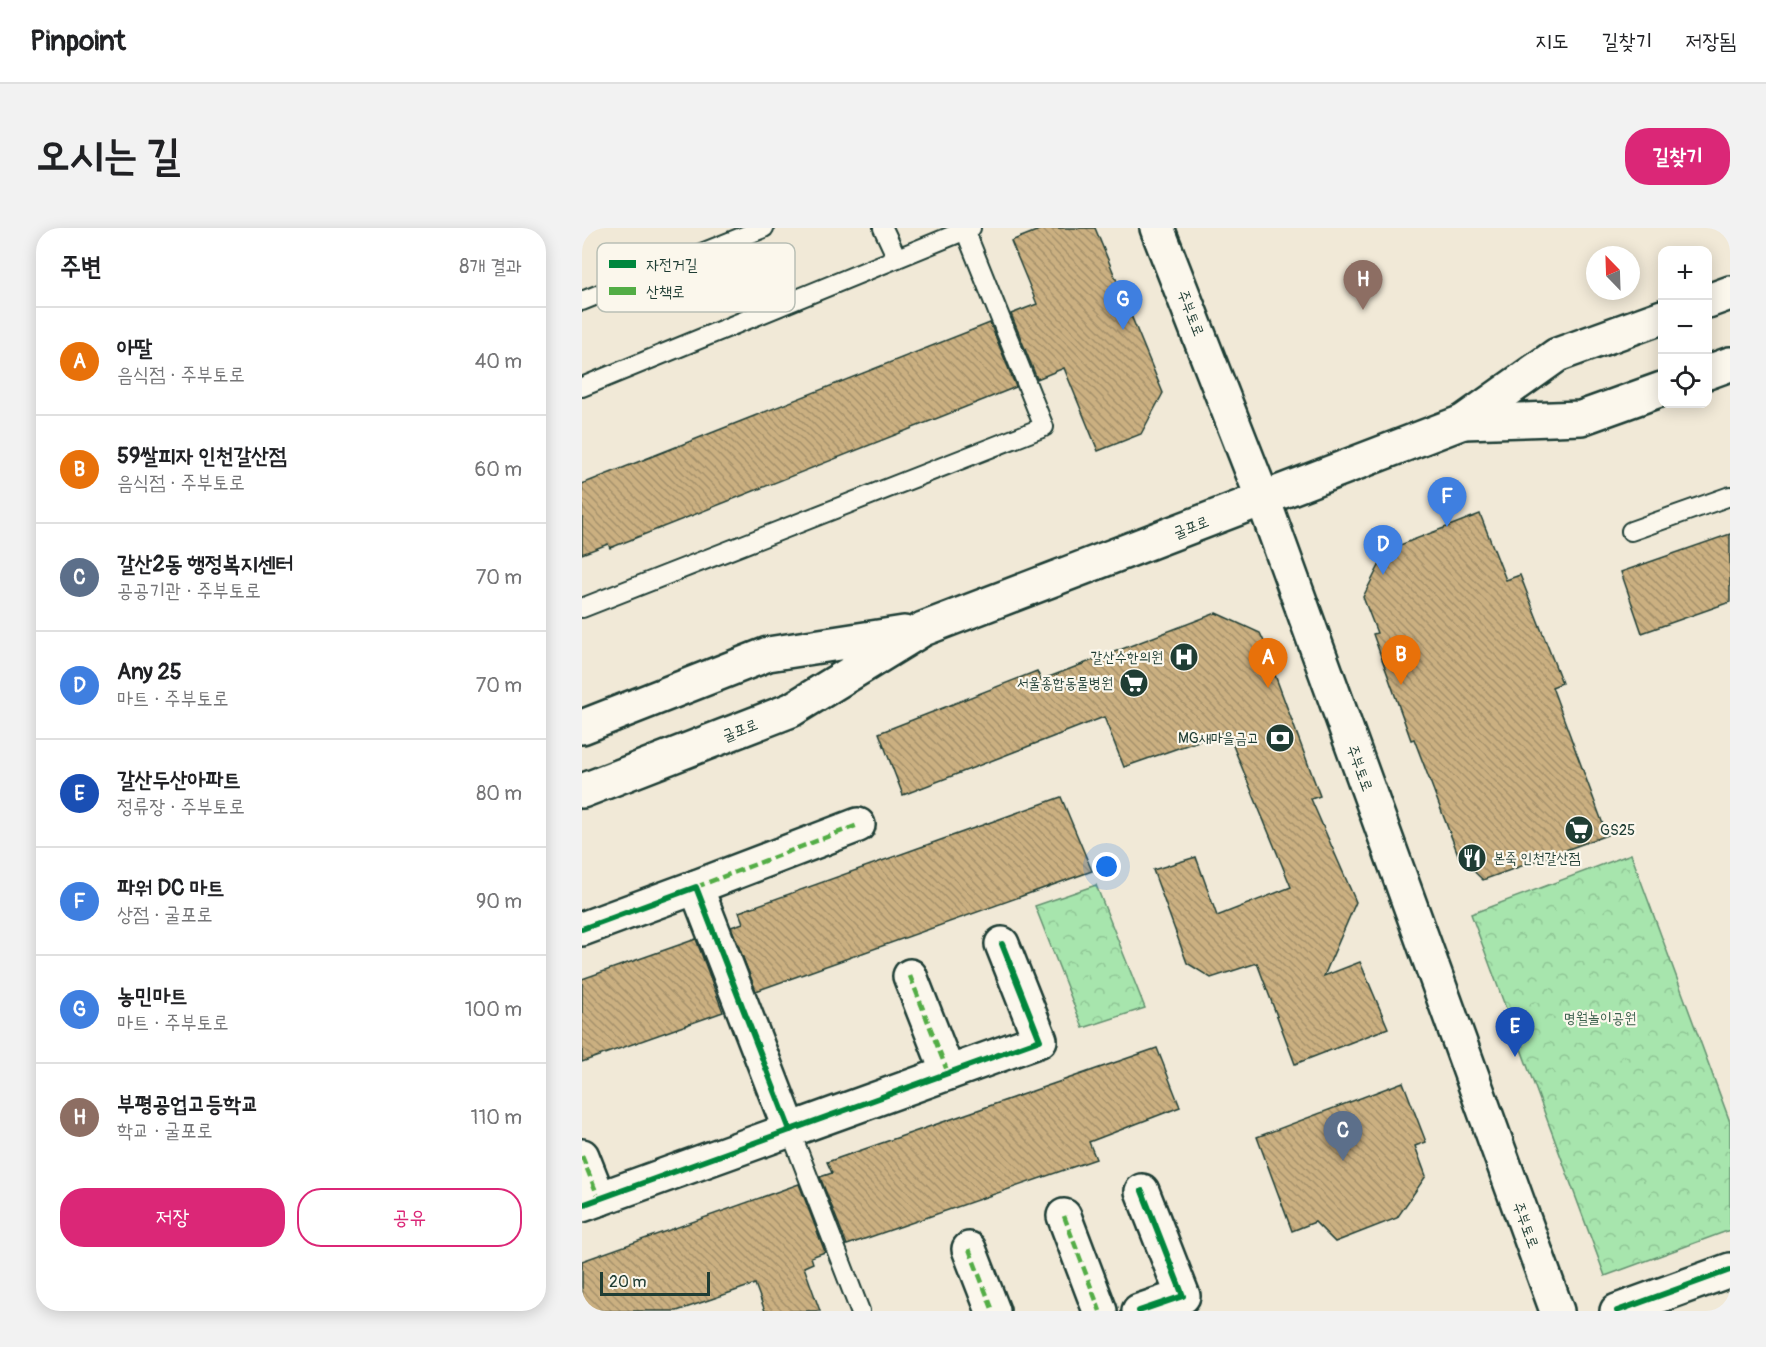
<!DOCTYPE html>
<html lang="ko">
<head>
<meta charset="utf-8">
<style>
  :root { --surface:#fff; --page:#f2f2f2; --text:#202124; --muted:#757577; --line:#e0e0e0; --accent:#db2777 }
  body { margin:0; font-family:Pangolin,"Poor Story",sans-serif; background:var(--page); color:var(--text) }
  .controls { position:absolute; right:18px; top:18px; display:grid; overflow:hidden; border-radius:12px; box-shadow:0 3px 15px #0003 }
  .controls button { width:54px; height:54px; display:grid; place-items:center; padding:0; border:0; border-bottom:2px solid var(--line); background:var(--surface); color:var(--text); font:30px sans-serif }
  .compass { position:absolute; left:1004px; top:18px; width:54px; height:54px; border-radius:50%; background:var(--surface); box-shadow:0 3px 15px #0003; rotate:337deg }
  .scale { position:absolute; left:18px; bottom:15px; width:110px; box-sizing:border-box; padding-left:6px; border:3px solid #1f3d34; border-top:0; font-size:16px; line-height:21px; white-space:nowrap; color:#1f3d34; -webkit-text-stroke:4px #fbf7ec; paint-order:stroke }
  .you { position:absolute; left:525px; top:639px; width:21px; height:21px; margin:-15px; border:4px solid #fff; border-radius:50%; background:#1a73e8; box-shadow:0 0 0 9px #1a73e833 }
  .badge { display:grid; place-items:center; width:39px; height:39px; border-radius:50%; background:var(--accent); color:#fff; font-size:20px; font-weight:700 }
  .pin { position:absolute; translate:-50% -50px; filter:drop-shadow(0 2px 3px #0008) }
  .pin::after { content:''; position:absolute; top:32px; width:21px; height:18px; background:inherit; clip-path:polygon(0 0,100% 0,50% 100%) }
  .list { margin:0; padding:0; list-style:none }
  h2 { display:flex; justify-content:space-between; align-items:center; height:78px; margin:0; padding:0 24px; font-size:26px }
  h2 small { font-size:20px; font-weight:400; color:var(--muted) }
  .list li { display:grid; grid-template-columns:39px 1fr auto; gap:18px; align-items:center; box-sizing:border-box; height:108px; padding:0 24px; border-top:2px solid var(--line) }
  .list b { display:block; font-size:22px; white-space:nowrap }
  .list p { margin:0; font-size:20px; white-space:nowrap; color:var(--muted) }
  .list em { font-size:20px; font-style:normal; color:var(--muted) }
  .actions { display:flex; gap:12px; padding:18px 24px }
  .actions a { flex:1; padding:14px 0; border:2px solid var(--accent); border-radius:24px; text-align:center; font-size:21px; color:var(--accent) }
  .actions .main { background:var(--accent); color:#fff }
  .icon { flex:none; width:33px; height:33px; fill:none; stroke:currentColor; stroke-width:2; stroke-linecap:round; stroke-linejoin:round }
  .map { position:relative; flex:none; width:1148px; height:1083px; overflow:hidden; border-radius:24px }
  header { display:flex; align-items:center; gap:36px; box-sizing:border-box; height:84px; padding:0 30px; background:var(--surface); border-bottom:2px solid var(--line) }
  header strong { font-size:28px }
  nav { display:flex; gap:33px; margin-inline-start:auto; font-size:21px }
  .intro { display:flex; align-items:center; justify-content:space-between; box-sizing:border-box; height:144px; padding:0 36px }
  h1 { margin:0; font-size:42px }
  .button { padding:15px 27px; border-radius:24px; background:var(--accent); color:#fff; font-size:21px; font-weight:700 }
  main { display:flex; gap:36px; padding:0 36px }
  aside { flex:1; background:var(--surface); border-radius:24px; box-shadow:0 3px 15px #0003 }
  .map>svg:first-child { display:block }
  .park { fill:url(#park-crowns); stroke:#639170; stroke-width:1.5 }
  .building { fill:url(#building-back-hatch); stroke:#1f3d34; stroke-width:1.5 }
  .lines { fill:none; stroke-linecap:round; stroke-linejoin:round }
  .service-casing { stroke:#1f3d34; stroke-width:22 }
  .minor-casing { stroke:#1f3d34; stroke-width:38 }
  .secondary-casing { stroke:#1f3d34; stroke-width:38 }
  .service { stroke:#fbf7ec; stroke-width:18 }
  .minor { stroke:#fbf7ec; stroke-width:33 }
  .secondary { stroke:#fbf7ec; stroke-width:33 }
  .quiet { stroke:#52ad45; stroke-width:4.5; stroke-dasharray:9 4.5; stroke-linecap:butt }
  .cycleway-casing { stroke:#fbf7ec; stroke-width:10 }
  .cycleway { stroke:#00873e; stroke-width:6 }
  .labels { text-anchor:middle; stroke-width:4.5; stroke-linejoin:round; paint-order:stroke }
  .street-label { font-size:15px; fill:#1f3d34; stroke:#fbf7ec }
  .poi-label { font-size:15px; fill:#1f3d34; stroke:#fbf7ec; text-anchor:end }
  .park-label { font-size:15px; fill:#3a5f4c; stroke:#fbf7ec }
  .key { fill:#fbf7ec; stroke:#b9bfb5; stroke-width:1.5 }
  .key-label { font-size:16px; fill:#1f3d34 }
</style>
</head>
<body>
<header>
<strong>Pinpoint</strong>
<nav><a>지도</a><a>길찾기</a><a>저장됨</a></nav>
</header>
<div class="intro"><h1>오시는 길</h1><a class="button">길찾기</a></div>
<main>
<aside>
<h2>주변<small>8개 결과</small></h2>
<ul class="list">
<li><span class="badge" style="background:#e8710a">A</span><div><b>아딸</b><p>음식점 · 주부토로</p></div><em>40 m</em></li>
<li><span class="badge" style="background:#e8710a">B</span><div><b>59쌀피자 인천갈산점</b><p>음식점 · 주부토로</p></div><em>60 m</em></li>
<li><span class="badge" style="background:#5c6f8a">C</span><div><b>갈산2동 행정복지센터</b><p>공공기관 · 주부토로</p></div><em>70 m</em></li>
<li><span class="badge" style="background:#3f7fe0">D</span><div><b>Any 25</b><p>마트 · 주부토로</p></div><em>70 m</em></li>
<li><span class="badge" style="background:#1a4fb4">E</span><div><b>갈산두산아파트</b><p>정류장 · 주부토로</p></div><em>80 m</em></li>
<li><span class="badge" style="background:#3f7fe0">F</span><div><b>파워 DC 마트</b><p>상점 · 굴포로</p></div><em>90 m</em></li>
<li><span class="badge" style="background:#3f7fe0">G</span><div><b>농민마트</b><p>마트 · 주부토로</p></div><em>100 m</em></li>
<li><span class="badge" style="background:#8d6e63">H</span><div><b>부평공업고등학교</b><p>학교 · 굴포로</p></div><em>110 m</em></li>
</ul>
<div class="actions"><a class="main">저장</a><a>공유</a></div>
</aside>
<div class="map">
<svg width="1148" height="1083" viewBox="0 0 1148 1083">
  <defs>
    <pattern id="park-crowns" width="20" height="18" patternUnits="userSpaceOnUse" patternTransform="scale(1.5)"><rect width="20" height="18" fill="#a7e5ad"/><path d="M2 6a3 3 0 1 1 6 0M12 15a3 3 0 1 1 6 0" fill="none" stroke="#8fc595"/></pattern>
    <pattern id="building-back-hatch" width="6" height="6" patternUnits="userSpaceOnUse" patternTransform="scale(1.5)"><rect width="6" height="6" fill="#cbb081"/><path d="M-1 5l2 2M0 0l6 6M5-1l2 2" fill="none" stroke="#a4906a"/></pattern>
  </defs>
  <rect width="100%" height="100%" fill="#f1e9d7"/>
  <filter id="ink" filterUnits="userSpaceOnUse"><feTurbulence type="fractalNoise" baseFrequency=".0167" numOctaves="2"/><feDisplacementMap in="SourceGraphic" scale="12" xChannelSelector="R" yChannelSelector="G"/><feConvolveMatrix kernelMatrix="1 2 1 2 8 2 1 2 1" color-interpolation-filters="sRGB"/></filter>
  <g filter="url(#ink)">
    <g class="park">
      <polygon points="1049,626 1148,894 1148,1002 1023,1048 889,686"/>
      <polygon points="514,657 563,780 501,800 453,678"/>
    </g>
    <g class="building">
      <polygon points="462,0 513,0 581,165 559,206 516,223 482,140 455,151 429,86 455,76 429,13"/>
      <polygon points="408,95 434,159 28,320 26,316 0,326 0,256"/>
      <polygon points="898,286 924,352 938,347 980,455 970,459 1025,607 901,652 877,629 832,511 829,512 791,406 795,405 781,369 805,322"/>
      <polygon points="1148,306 1148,374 1060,405 1039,344"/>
      <polygon points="634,385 678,405 693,437 690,439 738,568 729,571 774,674 742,748 778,734 806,800 713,836 675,735 629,750 605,735 571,642 614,629 635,688 709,659 645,503 542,539 522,489 321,567 297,505 455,443 459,452"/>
      <polygon points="479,569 510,643 174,763 149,699 161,695 157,684"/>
      <polygon points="114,711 141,784 0,834 0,751"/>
      <polygon points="575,820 598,879 507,914 514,931 265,1017 238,949 250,945 245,934"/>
      <polygon points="821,854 844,914 833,918 844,948 815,990 753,1014 733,994 710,1003 675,909"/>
      <polygon points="217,956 243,1024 229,1029 231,1035 222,1039 238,1083 183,1083 173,1056 95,1083 0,1083 0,1033"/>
    </g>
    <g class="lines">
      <g class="service-casing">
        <g id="service">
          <polyline points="301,0 315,30"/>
          <polyline points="0,73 182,0"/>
          <polyline points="0,159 389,0"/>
          <polyline points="1049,303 1148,268"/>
          <polyline points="0,380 462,199 383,2"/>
          <polyline points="208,902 278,1083"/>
        </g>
      </g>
      <g class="minor-casing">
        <g id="minor">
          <polyline points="114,659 276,597"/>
          <polyline points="0,701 114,659 208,902 0,977"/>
          <polyline points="328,748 366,845"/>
          <polyline points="208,902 458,812 420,716"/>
          <polyline points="0,928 17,971"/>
          <polyline points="482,988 518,1083"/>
          <polyline points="387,1021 411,1083"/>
          <polyline points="557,1083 601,1068 560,963"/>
          <polyline points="1035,1083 1148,1042"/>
        </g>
      </g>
      <g class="secondary-casing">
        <g id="secondary">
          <polyline points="575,0 681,271 975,1083"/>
          <polyline points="1126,73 1148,65"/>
          <polyline points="1126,144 1148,136"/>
          <polyline points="881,194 999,190 1080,161"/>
          <polyline points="0,499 186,426 322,405"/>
          <polyline points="0,563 209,482 341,401 881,194 975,127 1080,89"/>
        </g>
      </g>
      <use href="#service" class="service"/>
      <use href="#minor" class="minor"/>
      <use href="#secondary" class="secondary"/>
      <g class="quiet">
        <polyline points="114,659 276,597"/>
        <polyline points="328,748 366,845"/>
        <polyline points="0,928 17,971"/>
        <polyline points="482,988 518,1083"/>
        <polyline points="387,1021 411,1083"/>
      </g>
      <g class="cycleway-casing">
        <g id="cycleway">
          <polyline points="0,701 114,659 208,902 0,977"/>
          <polyline points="208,902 458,812 420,716"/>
          <polyline points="557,1083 601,1068 560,963"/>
          <polyline points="1035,1083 1148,1042"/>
        </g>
      </g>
      <use href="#cycleway" class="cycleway"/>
    </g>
  </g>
  <defs>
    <g id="hospital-disc" transform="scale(1.5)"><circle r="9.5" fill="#1f3d34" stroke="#fbf7ec"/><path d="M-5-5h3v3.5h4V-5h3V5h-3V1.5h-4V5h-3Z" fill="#fff"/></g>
    <g id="supermarket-disc" transform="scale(1.5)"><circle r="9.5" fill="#1f3d34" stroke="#fbf7ec"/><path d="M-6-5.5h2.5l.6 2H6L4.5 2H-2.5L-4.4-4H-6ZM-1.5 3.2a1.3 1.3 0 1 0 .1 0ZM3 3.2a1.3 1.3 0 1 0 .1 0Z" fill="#fff"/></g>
    <g id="bank-disc" transform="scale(1.5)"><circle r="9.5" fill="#1f3d34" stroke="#fbf7ec"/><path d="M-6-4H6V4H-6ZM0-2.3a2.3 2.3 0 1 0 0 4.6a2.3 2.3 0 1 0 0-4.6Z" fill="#fff"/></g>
    <g id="restaurant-disc" transform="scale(1.5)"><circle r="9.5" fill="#1f3d34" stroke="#fbf7ec"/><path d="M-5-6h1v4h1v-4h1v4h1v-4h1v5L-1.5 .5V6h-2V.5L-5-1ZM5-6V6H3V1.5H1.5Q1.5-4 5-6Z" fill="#fff"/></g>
  </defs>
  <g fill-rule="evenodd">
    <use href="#hospital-disc" x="602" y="429"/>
    <use href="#supermarket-disc" x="552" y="455"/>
    <use href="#bank-disc" x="698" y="510"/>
    <use href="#supermarket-disc" x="997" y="602"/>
    <use href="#restaurant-disc" x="890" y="630"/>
  </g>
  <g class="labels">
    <g class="street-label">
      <text transform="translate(609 85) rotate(69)" y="5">주부토로</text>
      <text transform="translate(609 299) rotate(-21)" y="5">굴포로</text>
      <text transform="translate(158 502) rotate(-21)" y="5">굴포로</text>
      <text transform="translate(778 540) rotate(70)" y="5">주부토로</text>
      <text transform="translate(944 997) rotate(70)" y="5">주부토로</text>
    </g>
    <g class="poi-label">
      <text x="581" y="434">갈산수한의원</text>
      <text x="531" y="460">서울종합동물병원</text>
      <text x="677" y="515">MG새마을금고</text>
      <text x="1018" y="607" text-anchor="start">GS25</text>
      <text x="911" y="635" text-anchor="start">본죽 인천갈산점</text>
    </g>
    <g class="park-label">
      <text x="1018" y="795">명월놀이공원</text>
    </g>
  </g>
  <rect x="15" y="15" width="198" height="69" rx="9" class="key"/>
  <rect x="27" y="32" width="27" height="8" fill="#00873e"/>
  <rect x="27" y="59" width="27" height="8" fill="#52ad45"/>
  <g class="key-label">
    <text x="64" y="42">자전거길</text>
    <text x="64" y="69">산책로</text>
  </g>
</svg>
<div class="controls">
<button>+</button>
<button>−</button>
<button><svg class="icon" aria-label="locate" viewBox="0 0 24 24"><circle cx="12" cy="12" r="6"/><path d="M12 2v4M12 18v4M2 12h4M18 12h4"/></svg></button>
</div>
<svg class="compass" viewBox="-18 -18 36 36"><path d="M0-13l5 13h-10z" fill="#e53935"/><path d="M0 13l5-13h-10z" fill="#757577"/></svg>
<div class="scale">20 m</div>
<div class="you"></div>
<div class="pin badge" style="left:686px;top:460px;background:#e8710a">A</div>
<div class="pin badge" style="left:819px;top:457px;background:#e8710a">B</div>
<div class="pin badge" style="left:761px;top:933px;background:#5c6f8a">C</div>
<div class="pin badge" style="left:801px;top:347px;background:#3f7fe0">D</div>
<div class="pin badge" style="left:933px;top:829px;background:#1a4fb4">E</div>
<div class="pin badge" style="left:865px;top:299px;background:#3f7fe0">F</div>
<div class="pin badge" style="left:541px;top:102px;background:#3f7fe0">G</div>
<div class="pin badge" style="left:781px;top:82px;background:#8d6e63">H</div>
</div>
</main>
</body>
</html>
